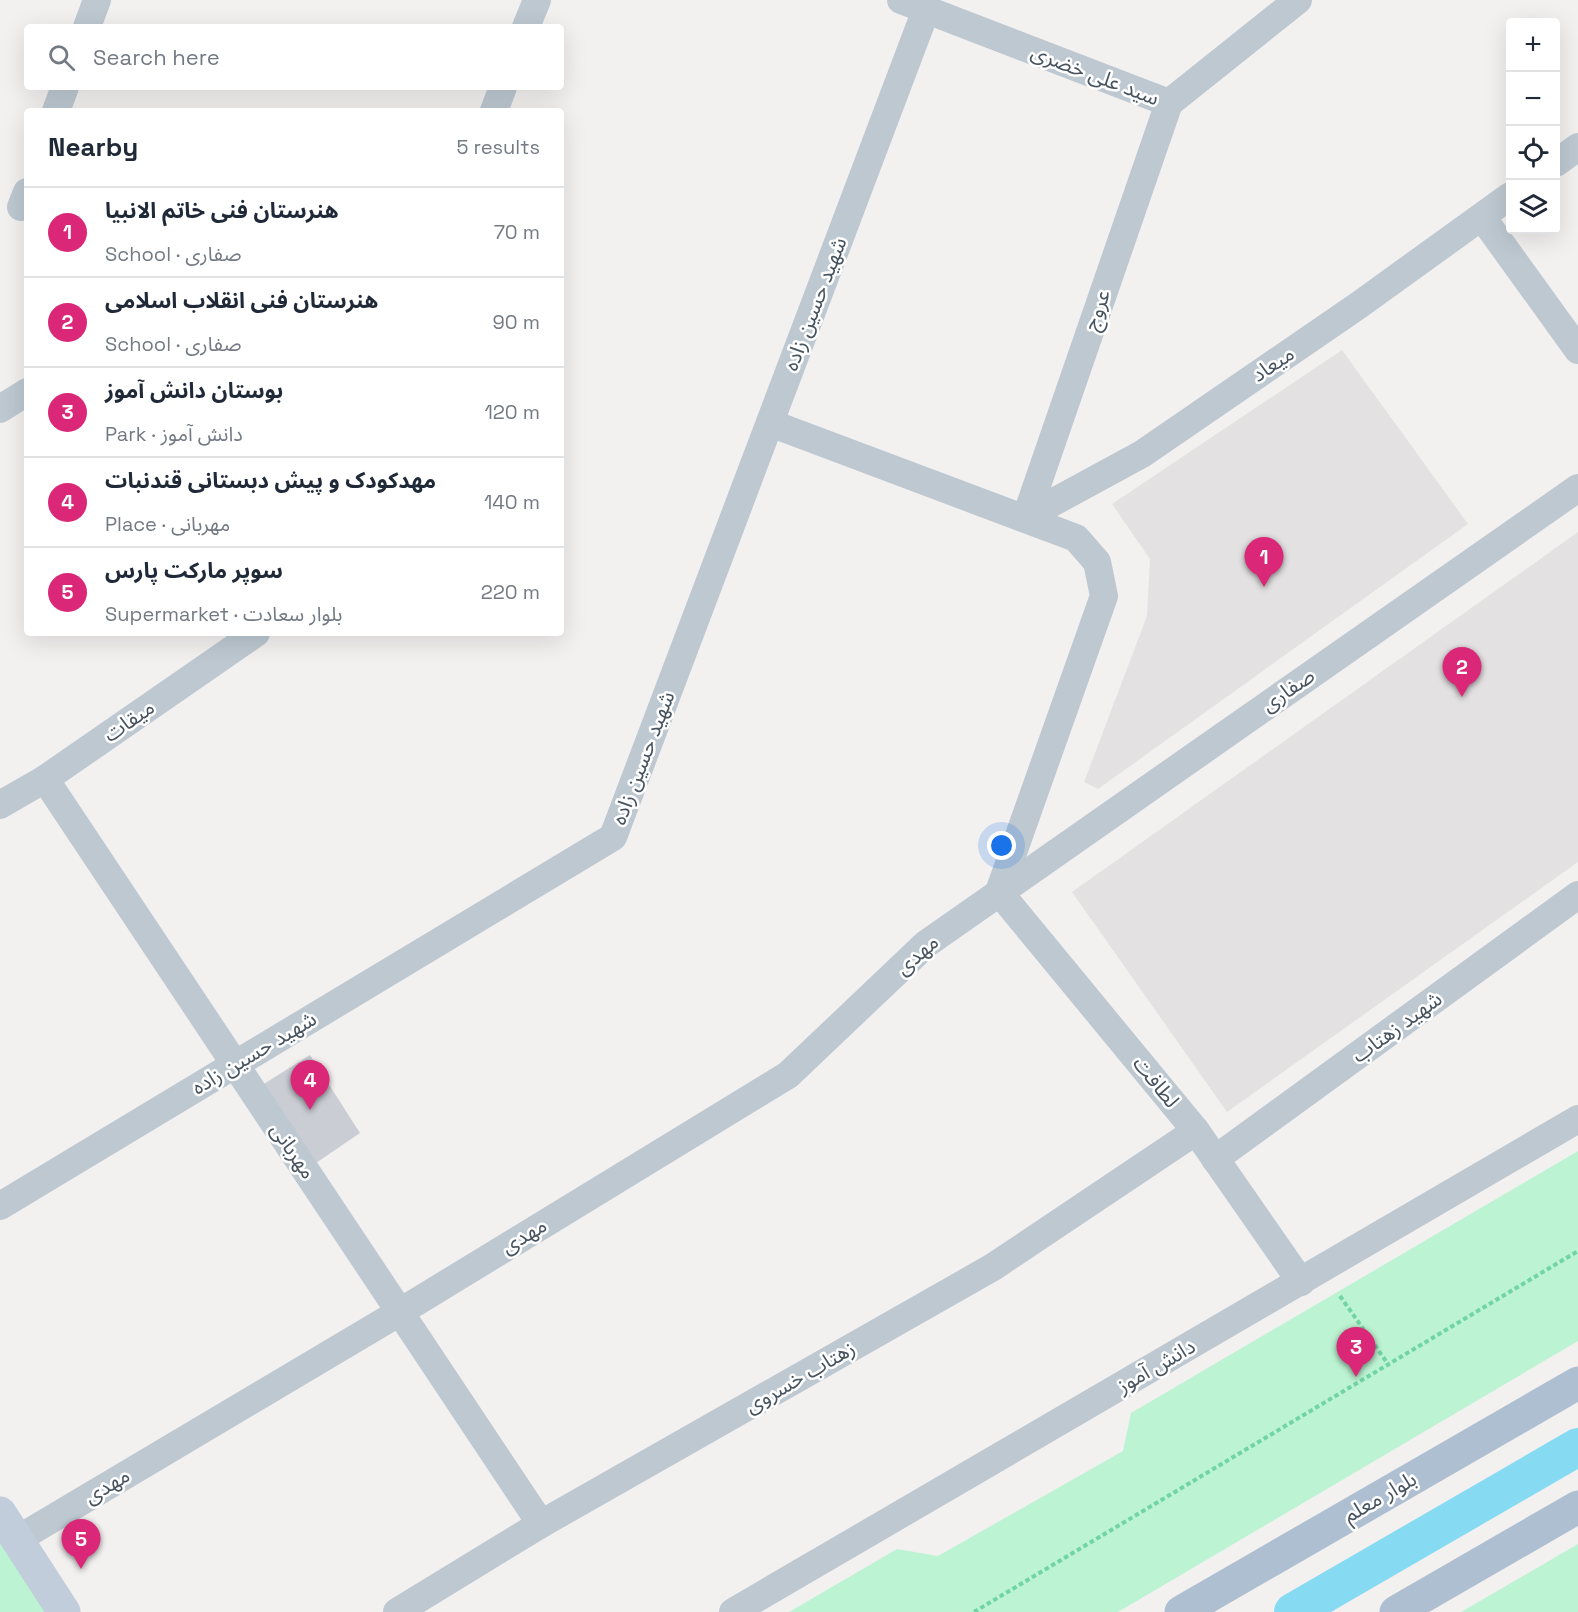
<!DOCTYPE html>
<html lang="en">
<head>
<meta charset="utf-8">
<style>
  :root { --surface:#fff; --page:#f2f2f3; --text:#1f2937; --muted:#747a83; --line:#e0e1e3; --accent:#db2777 }
  body { margin:0; font-family:"Space Grotesk","Noto Sans Arabic",sans-serif; background:var(--page); color:var(--text) }
  .controls { position:absolute; right:18px; top:18px; display:grid; overflow:hidden; border-radius:6px; box-shadow:0 6px 24px #0002 }
  .controls button { width:54px; height:54px; display:grid; place-items:center; padding:0; border:0; border-bottom:2px solid var(--line); background:var(--surface); color:var(--text); font:30px sans-serif }
  .you { position:absolute; left:1002px; top:846px; width:21px; height:21px; margin:-15px; border:4px solid #fff; border-radius:50%; background:#1a73e8; box-shadow:0 0 0 9px #1a73e833 }
  .badge { display:grid; place-items:center; width:39px; height:39px; border-radius:50%; background:var(--accent); color:#fff; font-size:20px; font-weight:700 }
  .pin { position:absolute; translate:-50% -50px; filter:drop-shadow(0 2px 3px #0008) }
  .pin::after { content:''; position:absolute; top:32px; width:21px; height:18px; background:inherit; clip-path:polygon(0 0,100% 0,50% 100%) }
  .list { margin:0; padding:0; list-style:none }
  h2 { display:flex; justify-content:space-between; align-items:center; height:78px; margin:0; padding:0 24px; font-size:26px }
  h2 small { font-size:20px; font-weight:400; color:var(--muted) }
  .list li { display:grid; grid-template-columns:39px 1fr auto; gap:18px; align-items:center; box-sizing:border-box; height:90px; padding:0 24px; border-top:2px solid var(--line) }
  .list b { display:block; font-size:22px; white-space:nowrap }
  .list p { margin:0; font-size:20px; white-space:nowrap; color:var(--muted) }
  .list em { font-size:20px; font-style:normal; color:var(--muted) }
  .icon { flex:none; width:33px; height:33px; fill:none; stroke:currentColor; stroke-width:2; stroke-linecap:round; stroke-linejoin:round }
  .map { position:relative; flex:none; width:1578px; height:1612px; overflow:hidden }
  .search { position:absolute; background:var(--surface); box-shadow:0 6px 24px #0002; left:24px; top:24px; width:540px; height:66px; display:flex; align-items:center; gap:15px; box-sizing:border-box; padding:0 21px; border-radius:6px; color:var(--muted); font-size:22px }
  .panel { position:absolute; background:var(--surface); box-shadow:0 6px 24px #0002; left:24px; top:108px; width:540px; height:528px; border-radius:6px }
  .map>svg:first-child { display:block }
  .education { fill:#e4e1e2 }
  .green { fill:#bcf3d2 }
  .lines { fill:none; stroke-linecap:round; stroke-linejoin:round }
  .canal { stroke:#86dbf3; stroke-width:38 }
  .building { fill:#cacdd3 }
  .path { stroke:#71d4a5; stroke-width:4; stroke-dasharray:4.5 3; stroke-linecap:butt }
  .minor { stroke:#bdc8d1; stroke-width:28 }
  .secondary { stroke:#c2cddb; stroke-width:33 }
  .primary { stroke:#aebfd1; stroke-width:33 }
  .labels { text-anchor:middle; stroke-width:5; stroke-linejoin:round; paint-order:stroke }
  .street-label { font-size:21px; fill:#475460; stroke:#fff }
</style>
</head>
<body>
<div class="map">
<svg width="1578" height="1612" viewBox="0 0 1578 1612">
  <rect width="100%" height="100%" fill="#f3f0f0"/>
  <g class="education">
    <polygon points="1342,350 1468,524 1098,789 1084,782 1147,616 1150,559 1112,504"/>
    <polygon points="1578,532 1578,862 1227,1112 1072,892"/>
  </g>
  <g class="green">
    <polygon points="1578,1151 1578,1341 1118,1612 789,1612 897,1549 938,1556 1123,1451 1131,1413"/>
    <polygon points="0,1513 64,1612 0,1612"/>
    <polygon points="1578,1544 1578,1612 1461,1612"/>
  </g>
  <g class="lines">
    <polyline class="canal" points="1293,1612 1578,1447"/>
  </g>
  <polygon class="building" points="310,1055 360,1133 313,1165 259,1087"/>
  <g class="lines">
    <g class="path">
      <polyline points="1340,1296 1388,1364"/>
      <polyline points="974,1612 1578,1251"/>
    </g>
    <g class="minor">
      <polyline points="901,0 1169,103 1298,0"/>
      <polyline points="87,27 97,0"/>
      <polyline points="526,27 537,0"/>
      <polyline points="56,111 65,87"/>
      <polyline points="494,111 503,87"/>
      <polyline points="1556,163 1578,147"/>
      <polyline points="21,207 27,192"/>
      <polyline points="1482,217 1578,350"/>
      <polyline points="0,409 27,392"/>
      <polyline points="770,423 1076,538 1097,562 1104,596 999,892"/>
      <polyline points="1026,517 1142,454 1359,305 1510,196"/>
      <polyline points="1026,517 1169,103"/>
      <polyline points="45,779 541,1524"/>
      <polyline points="0,805 45,779 256,633"/>
      <polyline points="999,892 1196,1131 1301,1282"/>
      <polyline points="1215,1159 1578,895"/>
      <polyline points="0,1206 613,837 926,10"/>
      <polyline points="18,1539 400,1312 788,1075 926,944 1578,488"/>
      <polyline points="397,1612 541,1524 993,1267 1196,1131"/>
      <polyline points="733,1612 1578,1119"/>
    </g>
    <polyline class="secondary" points="0,1513 64,1612"/>
    <g class="primary">
      <polyline points="1181,1612 1578,1383"/>
      <polyline points="1396,1612 1578,1507"/>
    </g>
  </g>
  <g class="labels">
    <g class="street-label">
      <text transform="translate(1095 75) rotate(21)" y="7">سید علی خضری</text>
      <text transform="translate(815 304) rotate(-69)" y="7">شهید حسین زاده</text>
      <text transform="translate(1097 310) rotate(-71)" y="7">عروج</text>
      <text transform="translate(1273 364) rotate(-34)" y="7">میعاد</text>
      <text transform="translate(1288 690) rotate(-35)" y="7">صفاری</text>
      <text transform="translate(129 721) rotate(-35)" y="7">میقات</text>
      <text transform="translate(643 758) rotate(-69)" y="7">شهید حسین زاده</text>
      <text transform="translate(917 955) rotate(-41)" y="7">مهدی</text>
      <text transform="translate(1397 1027) rotate(-36)" y="7">شهید زهتاب</text>
      <text transform="translate(254 1053) rotate(-31)" y="7">شهید حسین زاده</text>
      <text transform="translate(1156 1082) rotate(51)" y="7">لطافت</text>
      <text transform="translate(293 1151) rotate(56)" y="7">مهربانی</text>
      <text transform="translate(524 1236) rotate(-31)" y="7">مهدی</text>
      <text transform="translate(1156 1366) rotate(-30)" y="7">دانش آموز</text>
      <text transform="translate(800 1377) rotate(-30)" y="7">زهتاب خسروی</text>
      <text transform="translate(107 1486) rotate(-31)" y="7">مهدی</text>
      <text transform="translate(1380 1497) rotate(-30)" y="7">بلوار معلم</text>
    </g>
  </g>
</svg>
<div class="controls">
<button>+</button>
<button>−</button>
<button><svg class="icon" aria-label="locate" viewBox="0 0 24 24"><circle cx="12" cy="12" r="6"/><path d="M12 2v4M12 18v4M2 12h4M18 12h4"/></svg></button>
<button><svg class="icon" aria-label="layers" viewBox="0 0 24 24"><path d="M12 4l9 5-9 5-9-5zM3 14l9 5 9-5"/></svg></button>
</div>
<div class="you"></div>
<div class="pin badge" style="left:1264px;top:587px">1</div>
<div class="pin badge" style="left:1462px;top:697px">2</div>
<div class="pin badge" style="left:1356px;top:1377px">3</div>
<div class="pin badge" style="left:310px;top:1110px">4</div>
<div class="pin badge" style="left:81px;top:1569px">5</div>
<div class="search"><svg class="icon" aria-label="search" viewBox="0 0 24 24"><circle cx="10" cy="10" r="6"/><path d="M15 15l6 6"/></svg>Search here</div>
<section class="panel">
<h2>Nearby<small>5 results</small></h2>
<ul class="list">
<li><span class="badge">1</span><div><b>هنرستان فنی خاتم الانبیا</b><p>School · صفاری</p></div><em>70 m</em></li>
<li><span class="badge">2</span><div><b>هنرستان فنی انقلاب اسلامی</b><p>School · صفاری</p></div><em>90 m</em></li>
<li><span class="badge">3</span><div><b>بوستان دانش آموز</b><p>Park · دانش آموز</p></div><em>120 m</em></li>
<li><span class="badge">4</span><div><b>مهدکودک و پیش دبستانی قندنبات</b><p>Place · مهربانی</p></div><em>140 m</em></li>
<li><span class="badge">5</span><div><b>سوپر مارکت پارس</b><p>Supermarket · بلوار سعادت</p></div><em>220 m</em></li>
</ul>
</section>
</div>
</body>
</html>
